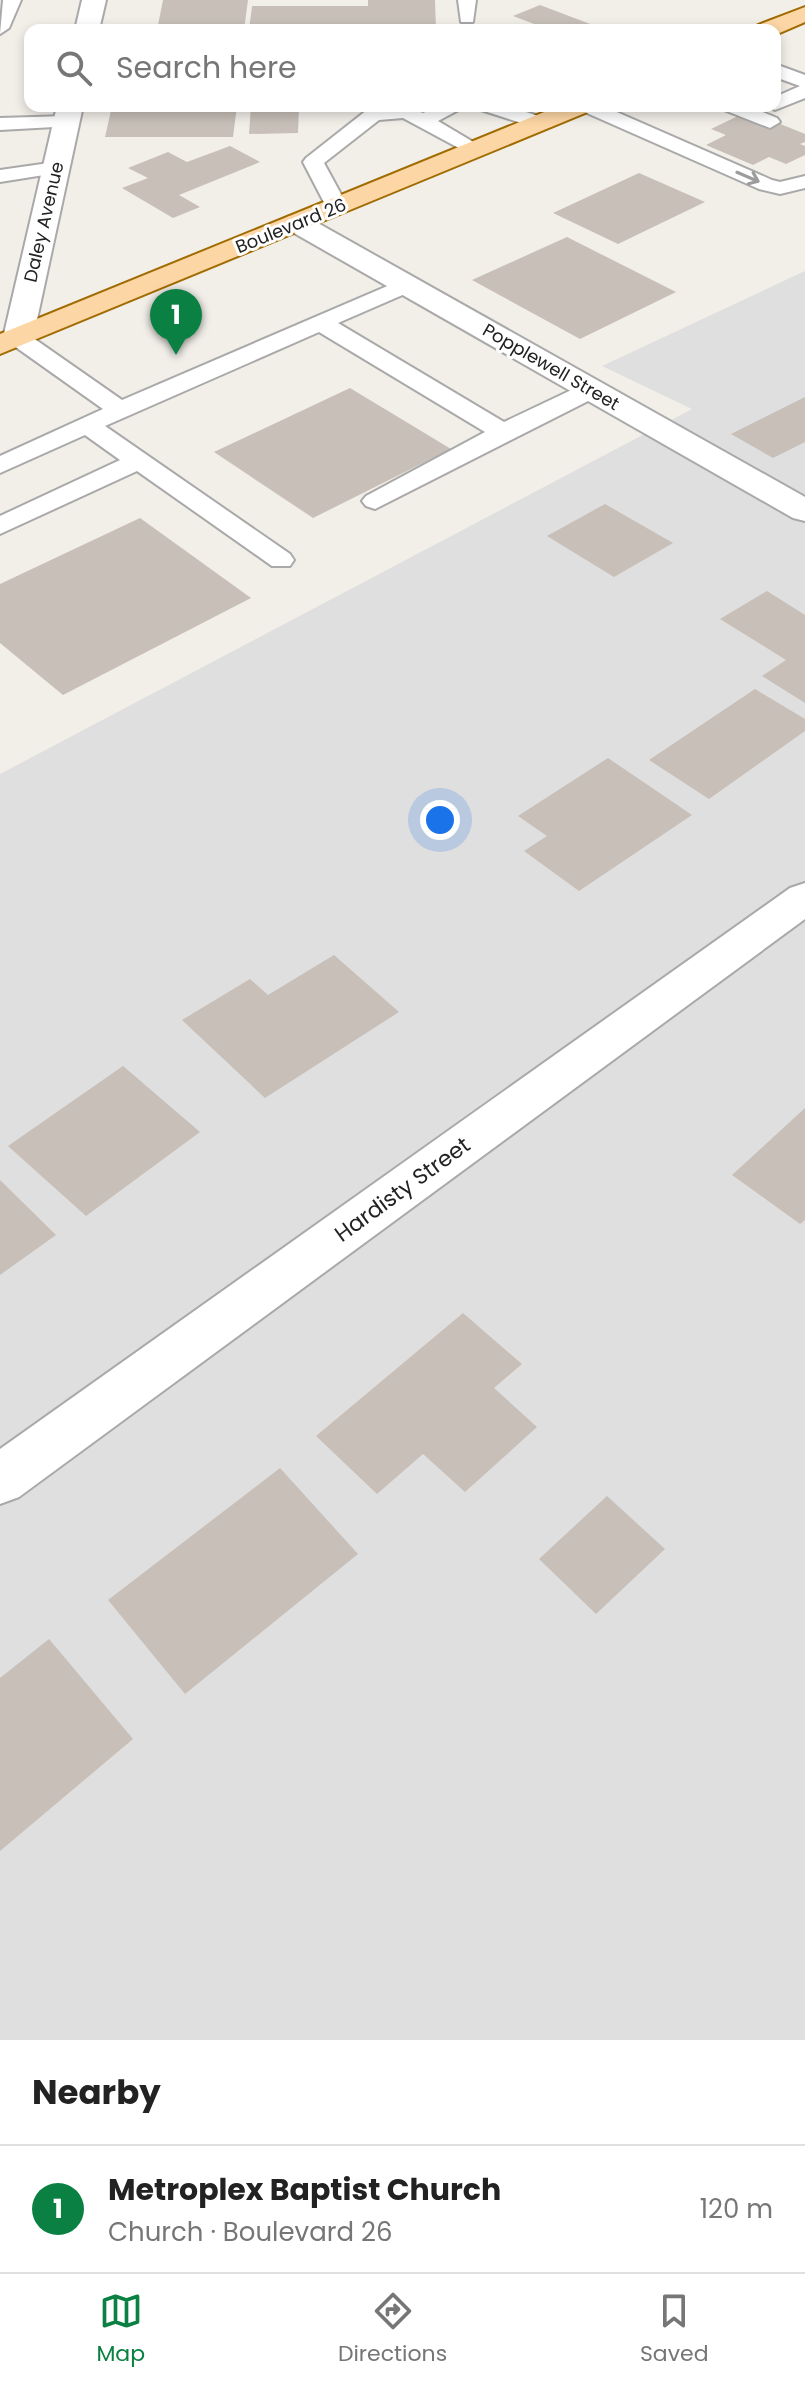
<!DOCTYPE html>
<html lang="en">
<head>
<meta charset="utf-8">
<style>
  :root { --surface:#fff; --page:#f2f2f2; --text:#222; --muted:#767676; --line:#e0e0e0; --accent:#0b8043 }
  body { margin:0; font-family:Poppins,sans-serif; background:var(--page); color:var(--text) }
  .you { position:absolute; left:440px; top:820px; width:28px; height:28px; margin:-20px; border:6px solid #fff; border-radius:50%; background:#1a73e8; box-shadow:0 0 0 12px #1a73e833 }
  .badge { display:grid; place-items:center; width:52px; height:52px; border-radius:50%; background:var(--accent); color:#fff; font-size:26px; font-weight:700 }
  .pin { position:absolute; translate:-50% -66px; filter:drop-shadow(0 2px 4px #0008) }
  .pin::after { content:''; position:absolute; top:42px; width:28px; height:24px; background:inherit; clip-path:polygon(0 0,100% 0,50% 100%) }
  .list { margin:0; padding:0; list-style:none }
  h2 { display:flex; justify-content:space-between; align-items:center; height:104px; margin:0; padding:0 32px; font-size:34px }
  h2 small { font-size:26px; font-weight:400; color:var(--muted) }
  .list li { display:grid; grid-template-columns:52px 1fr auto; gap:24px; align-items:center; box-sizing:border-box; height:128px; padding:0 32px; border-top:2px solid var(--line) }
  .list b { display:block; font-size:30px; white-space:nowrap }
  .list p { margin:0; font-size:26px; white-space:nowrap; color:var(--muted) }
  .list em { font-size:26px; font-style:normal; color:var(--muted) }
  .icon { flex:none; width:44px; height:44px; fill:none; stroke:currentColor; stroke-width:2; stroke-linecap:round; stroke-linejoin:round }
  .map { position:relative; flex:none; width:805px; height:2040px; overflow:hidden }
  .search { position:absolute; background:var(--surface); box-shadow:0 4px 12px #0003; left:24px; right:24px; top:24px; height:88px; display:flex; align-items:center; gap:20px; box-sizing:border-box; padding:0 28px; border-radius:16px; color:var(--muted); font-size:30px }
  .sheet { height:232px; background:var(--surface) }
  nav { display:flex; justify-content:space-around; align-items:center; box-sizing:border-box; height:112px; border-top:2px solid var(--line); background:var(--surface); font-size:22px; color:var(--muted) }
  nav a { display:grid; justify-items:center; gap:4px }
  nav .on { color:var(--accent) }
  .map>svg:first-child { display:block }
  .residential { fill:#e0dfdf }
  .building { fill:#c7bfb8 }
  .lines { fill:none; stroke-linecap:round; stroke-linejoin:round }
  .service-casing { stroke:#a9a9a9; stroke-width:4 }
  .minor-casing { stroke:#a9a9a9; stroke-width:4 }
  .tertiary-casing { stroke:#a9a9a9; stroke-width:4 }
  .primary-casing { stroke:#a06b00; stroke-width:4 }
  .service { fill:#fff; fill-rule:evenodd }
  .minor { fill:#fff; fill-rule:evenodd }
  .tertiary { fill:#fff; fill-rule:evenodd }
  .primary { fill:#fcd6a4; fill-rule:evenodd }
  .oneway { stroke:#9c9c9c }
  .labels { text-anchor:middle; stroke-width:6; stroke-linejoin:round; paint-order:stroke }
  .far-street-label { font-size:18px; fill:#222; stroke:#fff }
  .street-label { font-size:22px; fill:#222; stroke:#fff }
</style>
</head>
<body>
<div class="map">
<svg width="805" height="2040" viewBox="0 0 805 2040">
  <rect width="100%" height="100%" fill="#f2efe9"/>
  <polygon class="residential" points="805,271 805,2040 0,2040 0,774 692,409 602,366"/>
  <g class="building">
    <polygon points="163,0 248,0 244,30 157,30"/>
    <polygon points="368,0 435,0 436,30 249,30 252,6 368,6"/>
    <polygon points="540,5 606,30 550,30 513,16"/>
    <polygon points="112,106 237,106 233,137 105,137"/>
    <polygon points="251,106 299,106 298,133 249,134"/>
    <polygon points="738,116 762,126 773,121 805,134 805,142 800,144 805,146 805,155 786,164 769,157 753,165 706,145 726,135 711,129"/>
    <polygon points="230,146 260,162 179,195 200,207 173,218 122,188 148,178 128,168 168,152 187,162"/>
    <polygon points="639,173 705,202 618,244 553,213"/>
    <polygon points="567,237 676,292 580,339 472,280"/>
    <polygon points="350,388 451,449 313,518 214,452"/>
    <polygon points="805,397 805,442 773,458 731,434"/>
    <polygon points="605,504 673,543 614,577 547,536"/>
    <polygon points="140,518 251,598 63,695 0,643 0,584"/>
    <polygon points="767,591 805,615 805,703 762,676 786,660 720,619"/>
    <polygon points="755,689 805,719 805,731 709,799 649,760"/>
    <polygon points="608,758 692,815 579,891 524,851 547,836 518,816"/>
    <polygon points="334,955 399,1012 265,1098 182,1020 250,979 268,995"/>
    <polygon points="123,1066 200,1132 86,1216 8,1146"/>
    <polygon points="805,1108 805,1220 800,1224 732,1175"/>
    <polygon points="0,1180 56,1235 0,1275"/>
    <polygon points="463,1313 522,1364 494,1388 537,1427 465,1492 423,1454 377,1494 316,1436"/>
    <polygon points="280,1468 358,1554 185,1694 108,1600"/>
    <polygon points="607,1496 665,1549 596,1614 539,1559"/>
    <polygon points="49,1639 133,1739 0,1851 0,1678"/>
  </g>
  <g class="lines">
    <g class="service-casing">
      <g id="service">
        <polygon points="3,0 21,0 9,28 0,34"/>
        <polygon points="458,0 476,0 473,22 461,22"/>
        <polygon points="775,64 805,75 805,98 775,110 767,106 775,106 775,97 800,86 775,77"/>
        <polygon points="406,106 423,113 439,106 466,106 438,121 485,149 475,155 468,153 403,118 379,120 324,163 348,207 345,212 329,212 303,162 306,158 367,110"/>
        <polygon points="478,106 508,106 547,119 550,123 540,129 481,110"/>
        <polygon points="577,106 603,106 772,180 780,182 805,176 805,188 780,194 759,189 580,110"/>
        <polygon points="721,106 748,106 777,118 780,122 770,128 724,110"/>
        <polygon points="66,116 76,122 73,126 0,130 0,118"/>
        <polygon points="56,162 63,164 66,168 63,172 0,182 0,170"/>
        <polygon points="406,278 417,285 414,290 338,323 504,422 582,385 600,385 603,390 600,395 375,509 366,506 362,501 366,496 485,432 319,332 105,426 290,554 294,560 290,566 272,566 137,471 0,534 0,516 120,460 85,435 0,473 0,456 103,409 10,343 6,338 10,333 26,333 122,400"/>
      </g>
    </g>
    <g class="minor-casing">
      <g id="minor">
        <polygon points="82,0 106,0 99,30 75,30"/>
        <polygon points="57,106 83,106 33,338 29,344 18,347 7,344 3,338"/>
        <polygon points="805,883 805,919 19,1497 0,1504 0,1449 790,888"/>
      </g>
    </g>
    <g class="tertiary-casing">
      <polygon id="tertiary" points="297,215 307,217 805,497 805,521 793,518 287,229 283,223 287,217"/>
    </g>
    <g class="primary-casing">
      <g id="primary">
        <polygon points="805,7 805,22 775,35 775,30 754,30 758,25"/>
        <polygon points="559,106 594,106 590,111 0,354 0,334"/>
      </g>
    </g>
    <use href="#service" class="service"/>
    <use href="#minor" class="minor"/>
    <use href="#tertiary" class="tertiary"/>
    <use href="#primary" class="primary"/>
  </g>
  <defs><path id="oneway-shaft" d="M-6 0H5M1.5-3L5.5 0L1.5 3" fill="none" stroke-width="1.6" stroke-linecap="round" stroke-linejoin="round" transform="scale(2)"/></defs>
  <use class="oneway" href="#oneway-shaft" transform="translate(748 177) rotate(23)"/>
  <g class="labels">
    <g class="far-street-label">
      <text transform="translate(44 222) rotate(-77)" y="6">Daley Avenue</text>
      <text transform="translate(291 226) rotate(-22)" y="6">Boulevard 26</text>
      <text transform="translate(551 367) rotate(30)" y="6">Popplewell Street</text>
    </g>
    <g class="street-label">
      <text transform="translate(402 1189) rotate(-36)" y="8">Hardisty Street</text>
    </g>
  </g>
</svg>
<div class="you"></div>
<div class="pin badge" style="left:176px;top:355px">1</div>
<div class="search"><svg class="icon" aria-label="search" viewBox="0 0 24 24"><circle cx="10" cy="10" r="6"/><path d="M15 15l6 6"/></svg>Search here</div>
</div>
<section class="sheet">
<h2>Nearby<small></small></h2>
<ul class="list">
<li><span class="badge">1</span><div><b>Metroplex Baptist Church</b><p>Church · Boulevard 26</p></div><em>120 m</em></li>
</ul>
</section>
<nav>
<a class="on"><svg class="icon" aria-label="map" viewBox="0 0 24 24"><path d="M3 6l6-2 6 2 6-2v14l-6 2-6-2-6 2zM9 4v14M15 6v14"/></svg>Map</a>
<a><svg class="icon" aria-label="directions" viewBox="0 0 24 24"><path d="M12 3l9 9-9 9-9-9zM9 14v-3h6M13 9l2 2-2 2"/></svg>Directions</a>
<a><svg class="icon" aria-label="saved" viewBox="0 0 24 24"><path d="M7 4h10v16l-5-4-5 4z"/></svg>Saved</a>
</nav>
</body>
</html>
